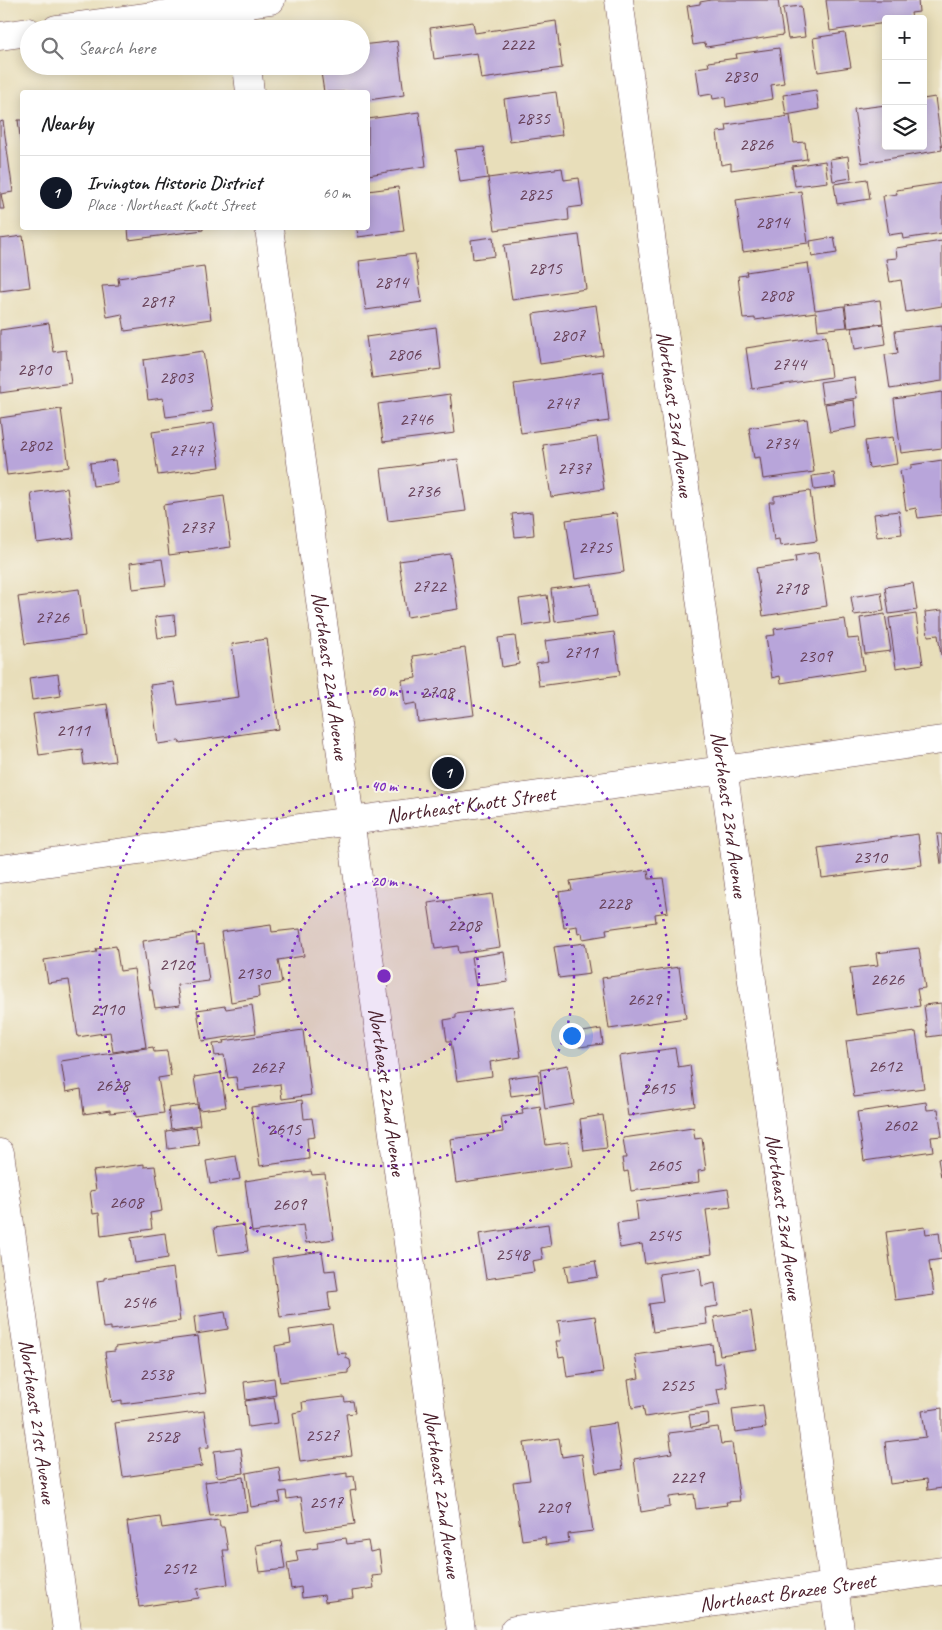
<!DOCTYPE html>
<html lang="en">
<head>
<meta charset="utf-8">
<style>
  :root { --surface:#fff; --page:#f2f2f2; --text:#202124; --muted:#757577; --line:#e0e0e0; --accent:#111827 }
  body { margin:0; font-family:Caveat,sans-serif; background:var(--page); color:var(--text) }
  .controls { position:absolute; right:15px; top:15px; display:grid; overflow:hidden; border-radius:5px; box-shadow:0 2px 12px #0003 }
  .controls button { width:45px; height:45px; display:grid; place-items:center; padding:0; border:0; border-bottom:1px solid var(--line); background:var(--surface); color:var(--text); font:25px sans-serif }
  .you { position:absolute; left:571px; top:1035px; width:18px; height:18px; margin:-12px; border:4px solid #fff; border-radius:50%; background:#1a73e8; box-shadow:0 0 0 8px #1a73e833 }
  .badge { display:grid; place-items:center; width:32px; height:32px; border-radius:50%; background:var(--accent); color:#fff; font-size:16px; font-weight:700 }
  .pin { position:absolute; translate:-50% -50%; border:2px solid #fff; box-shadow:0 1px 5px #0006 }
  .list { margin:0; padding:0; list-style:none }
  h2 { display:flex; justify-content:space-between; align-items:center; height:65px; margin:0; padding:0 20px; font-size:21px }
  h2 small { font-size:16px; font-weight:400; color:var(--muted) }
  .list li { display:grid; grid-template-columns:32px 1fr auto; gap:15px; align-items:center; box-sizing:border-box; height:75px; padding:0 20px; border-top:1px solid var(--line) }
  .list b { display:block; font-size:19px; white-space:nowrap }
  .list p { margin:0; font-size:16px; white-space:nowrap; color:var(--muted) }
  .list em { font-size:16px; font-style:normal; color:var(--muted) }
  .icon { flex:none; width:28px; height:28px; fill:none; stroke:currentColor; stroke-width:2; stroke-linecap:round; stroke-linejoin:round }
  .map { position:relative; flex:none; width:942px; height:1630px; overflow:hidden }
  .search { position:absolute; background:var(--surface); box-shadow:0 2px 12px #0003; left:20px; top:20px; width:350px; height:55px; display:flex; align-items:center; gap:12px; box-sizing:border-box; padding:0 18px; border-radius:28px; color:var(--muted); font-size:19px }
  .panel { position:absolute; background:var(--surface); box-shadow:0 2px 12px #0003; left:20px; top:90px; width:350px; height:140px; border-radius:5px }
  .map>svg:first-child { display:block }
  .building { fill:#b8a5da }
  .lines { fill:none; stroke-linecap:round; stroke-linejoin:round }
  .minor-casing { stroke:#623c40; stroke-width:29 }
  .tertiary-casing { stroke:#623c40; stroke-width:29 }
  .minor { stroke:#fff; stroke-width:28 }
  .tertiary { stroke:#fff; stroke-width:28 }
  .ring { fill:none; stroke:#7b2cbf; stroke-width:2.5; stroke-dasharray:2.5 5 }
  .labels { text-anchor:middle; stroke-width:4; stroke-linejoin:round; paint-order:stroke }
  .number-label { font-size:19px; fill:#664057 }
  .street-label { font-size:21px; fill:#4a1f2b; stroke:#f7f3e8 }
  .centre { fill:#7b2cbf; stroke:#f7f3e8; stroke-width:2.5 }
  .ring-label { font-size:15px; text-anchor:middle; font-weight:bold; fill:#7b2cbf; stroke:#f7f3e8; stroke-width:4; stroke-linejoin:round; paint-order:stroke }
</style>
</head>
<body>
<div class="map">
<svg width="942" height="1630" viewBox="0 0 942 1630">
  <rect width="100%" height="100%" fill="#f7f3e8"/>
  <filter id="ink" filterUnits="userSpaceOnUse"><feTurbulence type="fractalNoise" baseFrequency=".02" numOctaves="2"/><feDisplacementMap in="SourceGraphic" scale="10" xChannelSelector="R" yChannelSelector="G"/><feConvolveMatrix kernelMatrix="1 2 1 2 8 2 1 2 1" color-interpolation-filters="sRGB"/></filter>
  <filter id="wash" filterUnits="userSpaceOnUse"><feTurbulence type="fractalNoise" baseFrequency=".0096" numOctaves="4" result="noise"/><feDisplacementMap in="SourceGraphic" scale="20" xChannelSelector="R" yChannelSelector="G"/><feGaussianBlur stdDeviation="1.12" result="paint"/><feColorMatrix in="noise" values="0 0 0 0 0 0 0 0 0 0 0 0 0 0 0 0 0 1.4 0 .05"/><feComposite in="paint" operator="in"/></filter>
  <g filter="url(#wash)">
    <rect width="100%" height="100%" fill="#e8deba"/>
    <g id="blocks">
      <g class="building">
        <polygon points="711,0 778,0 783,35 706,47 705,43 693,45 687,6 700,4 700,2"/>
        <polygon points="826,0 918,0 919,12 911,13 912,19 886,19 886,23 830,31"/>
        <polygon points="801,6 805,37 788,39 783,8"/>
        <polygon points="556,21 562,68 481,79 477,53 434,59 430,28 473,22 475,33"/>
        <polygon points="845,33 851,67 818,72 813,38"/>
        <polygon points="397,41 404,95 368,100 368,92 324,92 320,66 361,66 361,45"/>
        <polygon points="779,48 784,83 771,85 773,99 726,107 725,97 713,99 712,94 700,96 696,68 709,66 708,62 737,58 736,54"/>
        <polygon points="816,90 819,109 786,115 783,95"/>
        <polygon points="556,92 562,135 510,142 504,99"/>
        <polygon points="935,97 942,150 862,163 854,109 886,105 886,146 923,146 923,99"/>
        <polygon points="419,112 426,166 368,175 368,119"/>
        <polygon points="790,116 794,143 805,142 807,159 731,170 731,163 721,165 717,132 727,131 726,125"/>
        <polygon points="18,120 22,120 22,144 21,144"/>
        <polygon points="3,121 13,192 1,194 4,209 0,209 0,122"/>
        <polygon points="484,147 488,178 460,182 455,150"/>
        <polygon points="848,156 851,178 833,181 830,159"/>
        <polygon points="825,161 828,182 795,186 792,166"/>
        <polygon points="562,168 564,180 579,178 583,206 568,208 569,220 495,230 488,178"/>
        <polygon points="867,179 870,199 837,204 834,184"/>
        <polygon points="942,183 942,233 903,239 902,233 889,235 883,196 897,194 896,190"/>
        <polygon points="398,187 404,231 358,237 357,228 368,228 368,191"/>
        <polygon points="801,191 808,243 743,252 736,200"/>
        <polygon points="128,228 203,228 203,230 129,240"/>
        <polygon points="579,235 586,289 512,300 504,245"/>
        <polygon points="23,236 30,287 0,291 0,239"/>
        <polygon points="493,237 495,256 473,259 471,240"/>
        <polygon points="834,237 837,253 812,257 810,241"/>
        <polygon points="942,241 942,306 906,312 901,280 890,282 886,259 897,258 896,248"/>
        <polygon points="415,254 422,302 366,310 359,261"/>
        <polygon points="808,263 815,310 844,306 847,327 818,330 816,312 755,320 755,318 743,319 738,276 747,275 746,272"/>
        <polygon points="204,266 211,319 125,331 122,314 107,317 102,286 119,285 118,278"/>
        <polygon points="880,300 883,323 848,328 845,305"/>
        <polygon points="596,305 603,355 540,364 533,314"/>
        <polygon points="49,323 53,352 66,350 71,383 0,393 0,330"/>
        <polygon points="883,324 886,344 855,349 852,328"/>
        <polygon points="942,325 942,381 890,389 885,355 898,353 895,331"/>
        <polygon points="436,327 441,369 372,378 366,337"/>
        <polygon points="826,336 831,377 752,389 746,348"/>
        <polygon points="203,351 212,411 166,417 163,398 148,400 143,360"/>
        <polygon points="603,371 609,421 521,433 514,384"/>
        <polygon points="854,377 857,398 823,403 820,382"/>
        <polygon points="942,392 942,448 901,453 894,399"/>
        <polygon points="450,394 455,433 383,442 378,404"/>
        <polygon points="854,400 857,427 830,432 825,404"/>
        <polygon points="61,409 69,467 7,475 0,418"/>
        <polygon points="807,419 814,472 763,479 760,457 754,458 749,428"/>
        <polygon points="214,423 220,467 158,475 152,432"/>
        <polygon points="597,437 604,489 551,497 543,445"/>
        <polygon points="893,437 897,464 869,468 865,441"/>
        <polygon points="458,459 466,511 388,521 381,469"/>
        <polygon points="115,460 118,483 93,486 90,463"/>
        <polygon points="942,460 942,515 918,518 916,508 906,510 900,471 911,469 911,465"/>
        <polygon points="834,473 836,487 814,490 812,476"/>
        <polygon points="67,488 74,538 37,543 31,493"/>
        <polygon points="810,491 817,541 780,546 779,539 774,540 769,502 774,502 774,496"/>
        <polygon points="224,496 231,547 169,555 163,505"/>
        <polygon points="899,511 902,534 877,537 874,514"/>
        <polygon points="532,512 534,535 515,537 512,514"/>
        <polygon points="616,513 624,572 575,579 566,520"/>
        <polygon points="819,552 827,606 763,616 756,568 796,562 795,556"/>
        <polygon points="450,554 458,609 407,617 399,561"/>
        <polygon points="162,559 166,585 133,589 130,563"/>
        <polygon points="913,583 917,610 889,614 885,587"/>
        <polygon points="592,584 597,616 555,622 551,589"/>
        <polygon points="79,589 85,636 25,644 18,597"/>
        <polygon points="881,592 884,611 854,615 851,597"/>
        <polygon points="547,595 551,622 523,626 519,599"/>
        <polygon points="942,610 942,655 941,655 938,635 928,636 925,612"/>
        <polygon points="885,614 891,651 865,654 860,618"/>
        <polygon points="916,614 923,664 896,668 889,618"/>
        <polygon points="174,615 176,636 158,638 155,617"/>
        <polygon points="845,619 848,639 859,638 864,670 781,683 780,676 772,678 766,636 775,635 774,629"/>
        <polygon points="614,632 620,675 539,686 536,663 548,661 545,641"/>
        <polygon points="515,636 519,664 502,667 498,638"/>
        <polygon points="267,639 279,729 180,743 179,741 158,744 150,685 174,682 178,705 239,697 232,644"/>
        <polygon points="465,648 474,715 418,722 416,703 405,705 402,680 416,678 413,656"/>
        <polygon points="58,674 61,696 32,700 29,678"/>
        <polygon points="107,704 115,761 84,765 82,749 39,755 33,714"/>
        <polygon points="918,834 922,865 822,878 818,848"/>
        <polygon points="937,834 942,834 942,864 941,864"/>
        <polygon points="648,870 649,879 663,878 668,912 655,914 656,922 606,929 607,935 583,939 582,933 578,934 577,926 564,928 559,892 572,890 570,881"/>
        <polygon points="492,894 500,947 459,953 458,946 435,949 428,903"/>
        <polygon points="271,925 272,932 300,929 304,956 278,960 282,983 258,987 259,997 231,1002 221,932"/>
        <polygon points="196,933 197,945 204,944 209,981 177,985 180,1005 155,1008 152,990 150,990 143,941"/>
        <polygon points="585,943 590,974 559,978 554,947"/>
        <polygon points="116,946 120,971 134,969 146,1047 113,1052 110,1032 78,1037 69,980 48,983 44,960 97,952 96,949"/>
        <polygon points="919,948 925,988 917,989 920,1006 856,1015 850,968 878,965 876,953"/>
        <polygon points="504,952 508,982 476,986 471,957"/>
        <polygon points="679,967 686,1018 609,1029 602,978"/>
        <polygon points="941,1003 942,1035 928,1037 924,1005"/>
        <polygon points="252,1005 256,1033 202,1041 197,1010 225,1006 226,1009"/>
        <polygon points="513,1006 521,1057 490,1062 492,1076 457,1081 451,1041 447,1041 444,1020 456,1018 456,1014"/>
        <polygon points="601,1029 603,1044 579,1047 577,1033"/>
        <polygon points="303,1030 311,1095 282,1099 280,1084 238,1090 236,1077 228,1078 224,1055 215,1056 213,1044 224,1043 223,1041"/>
        <polygon points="916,1032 924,1088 854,1097 846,1041"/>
        <polygon points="153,1047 154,1052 167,1051 171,1076 158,1078 164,1113 136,1117 135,1110 110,1113 110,1110 84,1114 81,1089 66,1092 61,1061"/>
        <polygon points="675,1048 678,1067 690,1065 695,1106 628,1116 619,1056"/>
        <polygon points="568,1065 574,1104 545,1109 540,1070"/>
        <polygon points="221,1073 226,1107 199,1110 194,1077"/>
        <polygon points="538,1074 540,1092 511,1096 508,1078"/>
        <polygon points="302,1100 304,1119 312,1118 315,1137 307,1138 309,1159 260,1166 251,1107"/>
        <polygon points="926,1102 927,1110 938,1109 942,1136 931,1137 933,1151 864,1161 857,1112"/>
        <polygon points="197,1104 200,1125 171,1129 168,1108"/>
        <polygon points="540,1106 546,1145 568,1142 572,1166 456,1183 450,1139 503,1132 501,1117 523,1114 522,1109"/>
        <polygon points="603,1115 607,1148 584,1151 580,1119"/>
        <polygon points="196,1127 199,1145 168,1149 166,1131"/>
        <polygon points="693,1128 695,1139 702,1138 706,1170 698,1171 699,1182 631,1191 628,1171 624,1172 622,1158 626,1158 623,1138"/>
        <polygon points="236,1156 240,1179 210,1184 206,1161"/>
        <polygon points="942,1158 942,1177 941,1177 938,1159"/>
        <polygon points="144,1164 144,1167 155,1166 162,1211 150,1213 152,1229 101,1236 99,1213 93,1214 90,1191 96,1190 93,1171"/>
        <polygon points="311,1171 312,1175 325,1174 334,1239 306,1243 303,1225 252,1232 245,1181"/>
        <polygon points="728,1189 731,1207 706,1210 712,1254 645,1264 642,1244 620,1248 617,1223 638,1220 636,1202"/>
        <polygon points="244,1224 248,1251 218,1255 214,1228"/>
        <polygon points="548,1224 551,1246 541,1248 543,1259 532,1261 534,1272 486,1279 479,1234"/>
        <polygon points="925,1227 926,1234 939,1232 942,1256 942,1259 929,1261 934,1295 895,1300 886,1232"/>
        <polygon points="165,1233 168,1258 135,1263 131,1238"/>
        <polygon points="322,1251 325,1271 335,1270 338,1291 328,1292 330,1310 280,1317 272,1258"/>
        <polygon points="595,1261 598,1277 568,1282 565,1266"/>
        <polygon points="173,1268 180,1321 111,1330 111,1327 103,1328 97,1281 104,1280 104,1278"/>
        <polygon points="700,1268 702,1286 715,1283 718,1306 705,1308 707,1324 653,1332 649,1304 663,1302 659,1274"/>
        <polygon points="751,1311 757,1350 720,1355 714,1317"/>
        <polygon points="225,1312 228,1329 196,1334 194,1317"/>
        <polygon points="595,1316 603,1372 567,1377 564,1356 559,1357 556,1341 561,1341 558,1321"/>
        <polygon points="332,1324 337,1354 346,1353 346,1358 350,1360 351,1367 348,1370 348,1373 280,1382 275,1346 291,1343 289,1330"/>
        <polygon points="198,1336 206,1393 122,1404 122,1400 112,1402 105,1352 115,1351 115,1347"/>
        <polygon points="712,1344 714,1364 723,1362 727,1387 717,1389 720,1405 645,1417 643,1406 632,1408 628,1380 639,1378 635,1355"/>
        <polygon points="274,1378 276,1395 246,1400 244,1382"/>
        <polygon points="274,1397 278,1423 248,1427 245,1401"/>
        <polygon points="344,1397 345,1402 353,1401 355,1413 346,1414 352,1455 300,1462 293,1413 303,1411 302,1402"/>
        <polygon points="763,1405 766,1428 735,1432 732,1409"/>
        <polygon points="942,1408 942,1488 928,1490 927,1479 890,1484 885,1442 926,1437 922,1411"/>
        <polygon points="204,1411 209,1447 199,1448 202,1466 123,1477 115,1423"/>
        <polygon points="708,1413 709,1424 691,1427 689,1415"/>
        <polygon points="616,1423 623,1469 596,1473 589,1427"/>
        <polygon points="718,1427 721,1444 732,1443 740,1501 726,1502 727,1505 696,1509 694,1494 669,1497 670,1507 641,1512 634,1459 672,1453 669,1433"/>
        <polygon points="559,1438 562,1457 582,1454 593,1531 568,1534 569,1542 546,1545 545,1537 522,1540 513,1482 530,1480 524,1443"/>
        <polygon points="241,1448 244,1473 217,1477 214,1451"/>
        <polygon points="279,1467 281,1483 347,1473 347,1477 354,1476 356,1490 350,1491 355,1524 306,1531 301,1497 287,1499 286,1491 279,1492 281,1502 251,1507 246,1473"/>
        <polygon points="243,1477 247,1511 210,1516 205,1482"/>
        <polygon points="160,1517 162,1528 219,1520 220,1527 224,1527 228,1550 223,1550 228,1584 197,1589 199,1598 139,1607 127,1522"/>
        <polygon points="346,1538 347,1544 368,1541 370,1552 379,1550 382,1575 372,1576 374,1588 352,1591 353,1598 325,1602 324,1595 302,1598 301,1587 291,1589 287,1563 298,1561 296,1551 318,1548 317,1542"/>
        <polygon points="281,1541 285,1569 260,1572 256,1545"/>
      </g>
    </g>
  </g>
  <g filter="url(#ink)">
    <use href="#blocks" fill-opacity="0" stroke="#623c40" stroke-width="1"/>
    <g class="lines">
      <g class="minor-casing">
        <g id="minor">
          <polyline points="238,0 242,29"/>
          <path id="s1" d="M619,0l221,1630"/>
          <polyline points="56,29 271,0"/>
          <polyline points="0,36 29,32"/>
          <polyline points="247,66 250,92"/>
          <path id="s2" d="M269,228l192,1402"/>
          <path id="s3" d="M514,1630l428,-59"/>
        </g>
      </g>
      <g class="tertiary-casing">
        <g id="tertiary">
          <path id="s4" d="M0,869l942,-129"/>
          <path id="s5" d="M0,1153l67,477"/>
        </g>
      </g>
      <use href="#minor" class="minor"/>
      <use href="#tertiary" class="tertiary"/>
    </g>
  </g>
  <circle cx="384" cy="976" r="95" fill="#7b2cbf" fill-opacity=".12"/>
  <g class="ring">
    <circle cx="384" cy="976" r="95"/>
    <circle cx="384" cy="976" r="190"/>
    <circle cx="384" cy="976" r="285"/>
  </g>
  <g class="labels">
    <g class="number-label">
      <text x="517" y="50">2222</text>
      <text x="740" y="82">2830</text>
      <text x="533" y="124">2835</text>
      <text x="756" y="150">2826</text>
      <text x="535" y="200">2825</text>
      <text x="772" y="228">2814</text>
      <text x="545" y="274">2815</text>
      <text x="391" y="288">2814</text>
      <text x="776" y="301">2808</text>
      <text x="157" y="307">2817</text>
      <text x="568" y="341">2807</text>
      <text x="404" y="360">2806</text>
      <text x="789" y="370">2744</text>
      <text x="34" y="375">2810</text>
      <text x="176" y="383">2803</text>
      <text x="562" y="409">2747</text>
      <text x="416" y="425">2746</text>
      <text x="781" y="449">2734</text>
      <text x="35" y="451">2802</text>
      <text x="186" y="456">2747</text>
      <text x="574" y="474">2737</text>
      <text x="423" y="497">2736</text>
      <text x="197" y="533">2737</text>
      <text x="595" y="553">2725</text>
      <text x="429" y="592">2722</text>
      <text x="791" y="594">2718</text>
      <text x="52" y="623">2726</text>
      <text x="581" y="658">2711</text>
      <text x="815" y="662">2309</text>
      <text x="437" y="698">2708</text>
      <text x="73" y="736">2111</text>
      <text x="870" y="863">2310</text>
      <text x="614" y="909">2228</text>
      <text x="464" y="931">2208</text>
      <text x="176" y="970">2120</text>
      <text x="253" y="979">2130</text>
      <text x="887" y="985">2626</text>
      <text x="644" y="1005">2629</text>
      <text x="107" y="1015">2110</text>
      <text x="885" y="1072">2612</text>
      <text x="267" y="1073">2627</text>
      <text x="112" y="1091">2628</text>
      <text x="658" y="1094">2615</text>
      <text x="900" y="1131">2602</text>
      <text x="284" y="1135">2615</text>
      <text x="664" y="1171">2605</text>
      <text x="126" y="1208">2608</text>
      <text x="289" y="1210">2609</text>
      <text x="664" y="1241">2545</text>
      <text x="512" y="1260">2548</text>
      <text x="139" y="1308">2546</text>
      <text x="156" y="1380">2538</text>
      <text x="677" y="1391">2525</text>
      <text x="322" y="1441">2527</text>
      <text x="162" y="1442">2528</text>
      <text x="687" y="1483">2229</text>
      <text x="326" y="1508">2517</text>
      <text x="553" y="1513">2209</text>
      <text x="179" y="1574">2512</text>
    </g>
    <g class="street-label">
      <text dy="7" stroke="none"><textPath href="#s1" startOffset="418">Northeast 23rd Avenue</textPath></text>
      <text dy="7" stroke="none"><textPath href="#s2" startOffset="452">Northeast 22nd Avenue</textPath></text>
      <text dy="7" stroke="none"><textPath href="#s4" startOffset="475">Northeast Knott Street</textPath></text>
      <text dy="7" stroke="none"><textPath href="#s1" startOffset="822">Northeast 23rd Avenue</textPath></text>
      <text dy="7" stroke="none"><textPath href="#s2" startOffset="872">Northeast 22nd Avenue</textPath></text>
      <text dy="7" stroke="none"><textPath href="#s1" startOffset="1228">Northeast 23rd Avenue</textPath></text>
      <text dy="7" stroke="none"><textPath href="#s5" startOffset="271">Northeast 21st Avenue</textPath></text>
      <text dy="7" stroke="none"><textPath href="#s2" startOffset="1278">Northeast 22nd Avenue</textPath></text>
      <text dy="7" stroke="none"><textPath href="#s3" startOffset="276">Northeast Brazee Street</textPath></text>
    </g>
  </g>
  <circle cx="384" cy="976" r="8" class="centre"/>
  <g class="ring-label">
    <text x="384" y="696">60 m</text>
    <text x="384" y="791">40 m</text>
    <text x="384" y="886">20 m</text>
  </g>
</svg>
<div class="controls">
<button>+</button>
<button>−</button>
<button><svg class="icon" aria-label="layers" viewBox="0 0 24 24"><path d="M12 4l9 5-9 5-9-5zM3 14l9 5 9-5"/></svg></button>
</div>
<div class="you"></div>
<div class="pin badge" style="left:448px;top:773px">1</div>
<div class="search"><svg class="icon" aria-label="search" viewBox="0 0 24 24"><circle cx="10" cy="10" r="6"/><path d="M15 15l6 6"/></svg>Search here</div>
<section class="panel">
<h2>Nearby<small></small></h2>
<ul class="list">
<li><span class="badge">1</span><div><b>Irvington Historic District</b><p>Place · Northeast Knott Street</p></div><em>60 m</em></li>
</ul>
</section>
</div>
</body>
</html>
